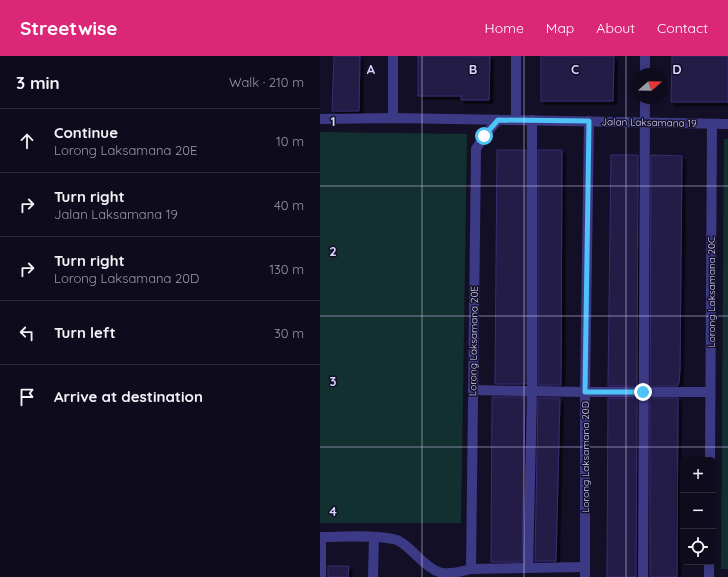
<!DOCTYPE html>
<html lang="en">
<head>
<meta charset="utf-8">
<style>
  :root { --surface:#0e0b1c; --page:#171425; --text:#f1f3f6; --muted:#9b9ba3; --line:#2e2b3b; --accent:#db2777 }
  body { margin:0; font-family:Quicksand,sans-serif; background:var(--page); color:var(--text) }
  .controls { position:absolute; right:12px; bottom:12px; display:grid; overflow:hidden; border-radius:6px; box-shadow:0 2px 10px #0003 }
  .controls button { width:36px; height:36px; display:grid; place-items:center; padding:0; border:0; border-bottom:1px solid var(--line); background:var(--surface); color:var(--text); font:20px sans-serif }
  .compass { position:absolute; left:312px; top:12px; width:36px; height:36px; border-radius:50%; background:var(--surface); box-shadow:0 2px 10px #0003; rotate:70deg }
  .stop { position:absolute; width:12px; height:12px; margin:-9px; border:3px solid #4fc3f7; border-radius:50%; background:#fff }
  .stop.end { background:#4fc3f7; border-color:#fff; box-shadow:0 1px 4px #0008 }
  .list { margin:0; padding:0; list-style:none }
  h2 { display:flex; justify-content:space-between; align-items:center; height:52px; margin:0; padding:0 16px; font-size:17px }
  h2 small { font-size:13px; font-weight:400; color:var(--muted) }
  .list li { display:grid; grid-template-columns:26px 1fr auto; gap:12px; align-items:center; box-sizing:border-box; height:64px; padding:0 16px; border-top:1px solid var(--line) }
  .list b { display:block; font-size:15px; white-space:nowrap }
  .list p { margin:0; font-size:13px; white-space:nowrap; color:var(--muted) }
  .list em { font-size:13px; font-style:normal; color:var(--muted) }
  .icon { flex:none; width:22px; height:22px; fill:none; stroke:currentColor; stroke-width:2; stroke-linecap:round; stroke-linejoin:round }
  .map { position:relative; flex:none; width:408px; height:521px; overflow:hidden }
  header { display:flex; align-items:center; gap:24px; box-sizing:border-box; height:56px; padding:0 20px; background:var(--accent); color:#fff }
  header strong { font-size:19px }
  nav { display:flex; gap:22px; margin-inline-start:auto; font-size:14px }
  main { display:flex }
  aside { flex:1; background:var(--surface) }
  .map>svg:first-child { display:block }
  .green { fill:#12302f }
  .building { fill:#241b47; stroke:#3b2d73; filter:url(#shadow) }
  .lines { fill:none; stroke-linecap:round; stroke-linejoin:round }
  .minor { stroke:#3d3a85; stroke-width:10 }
  .route { stroke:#4fc3f7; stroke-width:5 }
  .grid { fill:none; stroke:#d9d4ff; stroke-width:1; stroke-opacity:0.55 }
  .labels { text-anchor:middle; stroke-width:3; stroke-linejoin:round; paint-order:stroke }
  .street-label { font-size:10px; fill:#d9d4ff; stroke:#130f26 }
  .grid-label { font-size:13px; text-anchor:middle; font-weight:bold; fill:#d9d4ff; stroke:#130f26; stroke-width:3; stroke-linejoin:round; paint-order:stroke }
</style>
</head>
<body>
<header>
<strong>Streetwise</strong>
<nav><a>Home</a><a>Map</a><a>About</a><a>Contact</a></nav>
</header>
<main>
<aside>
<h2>3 min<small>Walk · 210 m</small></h2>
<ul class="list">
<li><svg class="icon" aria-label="ahead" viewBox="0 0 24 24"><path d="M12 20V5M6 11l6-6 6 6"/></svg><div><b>Continue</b><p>Lorong Laksamana 20E</p></div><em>10 m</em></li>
<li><svg class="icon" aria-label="right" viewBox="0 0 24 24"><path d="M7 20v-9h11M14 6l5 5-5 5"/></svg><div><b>Turn right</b><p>Jalan Laksamana 19</p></div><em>40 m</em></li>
<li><svg class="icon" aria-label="right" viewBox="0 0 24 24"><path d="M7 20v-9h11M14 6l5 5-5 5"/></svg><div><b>Turn right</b><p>Lorong Laksamana 20D</p></div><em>130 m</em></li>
<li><svg class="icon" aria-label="left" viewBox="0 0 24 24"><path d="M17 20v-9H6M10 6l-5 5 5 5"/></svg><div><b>Turn left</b></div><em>30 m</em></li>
<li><svg class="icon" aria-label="arrive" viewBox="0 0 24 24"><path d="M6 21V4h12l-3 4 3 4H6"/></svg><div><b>Arrive at destination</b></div></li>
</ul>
</aside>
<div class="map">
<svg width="408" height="521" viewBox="0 0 408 521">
  <defs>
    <filter id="shadow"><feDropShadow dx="3.5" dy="3.5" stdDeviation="0" flood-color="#0009"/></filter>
  </defs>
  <rect width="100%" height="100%" fill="#130f26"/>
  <g class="green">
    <polygon points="0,76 147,78 141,467 0,467"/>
    <polygon points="404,83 408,83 408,513 401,513"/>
  </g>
  <g class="building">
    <polygon points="14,0 40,0 39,55 12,55"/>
    <polygon points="98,0 170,0 169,44 141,44 141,40 98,40"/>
    <polygon points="221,0 294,0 293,45 221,45"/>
    <polygon points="352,0 408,0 408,46 351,46"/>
    <polygon points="177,94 206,94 206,328 175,328"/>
    <polygon points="218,94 242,94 241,329 218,329"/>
    <polygon points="291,99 318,99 317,330 288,330 288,327"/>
    <polygon points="331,99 362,100 360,314 359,327 358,327 358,330 330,330"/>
    <polygon points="172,341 205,341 202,506 171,506"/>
    <polygon points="218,342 240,342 236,505 215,505"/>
    <polygon points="288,342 317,342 316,521 287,521"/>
    <polygon points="330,342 358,342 357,521 330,521"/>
    <polygon points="8,510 29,510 28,521 8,521"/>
  </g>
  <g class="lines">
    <g class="minor">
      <polyline points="73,0 73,62"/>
      <polyline points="325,18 325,0"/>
      <polyline points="0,63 73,62 408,68"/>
      <polyline points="196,64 196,0"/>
      <polyline points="153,334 265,336 390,336"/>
      <polyline points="390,404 392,68"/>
      <path d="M0,481c20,0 59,-3 77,3 8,4 13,9 19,15 20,20 27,22 55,14l114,-2"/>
      <polyline points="208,512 212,335 212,64"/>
      <polyline points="151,513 156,93 164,80 178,64"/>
      <polyline points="1,521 1,481"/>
      <polyline points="53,521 54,481"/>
      <polyline points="265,521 265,336 269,65"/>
      <polyline points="323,521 325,42"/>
      <polyline points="389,521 389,506"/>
    </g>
  </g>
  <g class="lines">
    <polyline class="route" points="164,80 178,64 269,65 265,336 323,336"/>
  </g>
  <path class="grid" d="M102,0v521M204,0v521M306,0v521M0,130h408M0,260h408M0,391h408"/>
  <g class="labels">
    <g class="street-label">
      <text transform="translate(329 66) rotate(1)" y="4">Jalan Laksamana 19</text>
      <text transform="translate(391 236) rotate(-90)" y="4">Lorong Laksamana 20C</text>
      <text transform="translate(153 285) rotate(-89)" y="4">Lorong Laksamana 20E</text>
      <text transform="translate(265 401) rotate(-90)" y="4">Lorong Laksamana 20D</text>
    </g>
  </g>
  <g class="grid-label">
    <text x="51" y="18">A</text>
    <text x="153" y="18">B</text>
    <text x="255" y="18">C</text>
    <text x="357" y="18">D</text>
    <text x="13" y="70">1</text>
    <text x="13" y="200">2</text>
    <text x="13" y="330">3</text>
    <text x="13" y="460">4</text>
  </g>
</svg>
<div class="controls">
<button>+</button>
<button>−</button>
<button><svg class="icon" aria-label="locate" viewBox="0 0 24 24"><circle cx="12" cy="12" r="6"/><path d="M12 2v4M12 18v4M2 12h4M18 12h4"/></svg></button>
</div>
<svg class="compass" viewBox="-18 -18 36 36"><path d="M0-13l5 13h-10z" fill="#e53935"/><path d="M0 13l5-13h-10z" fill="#9b9ba3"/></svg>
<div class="stop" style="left:164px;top:80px"></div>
<div class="stop end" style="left:323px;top:336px"></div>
</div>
</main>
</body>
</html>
